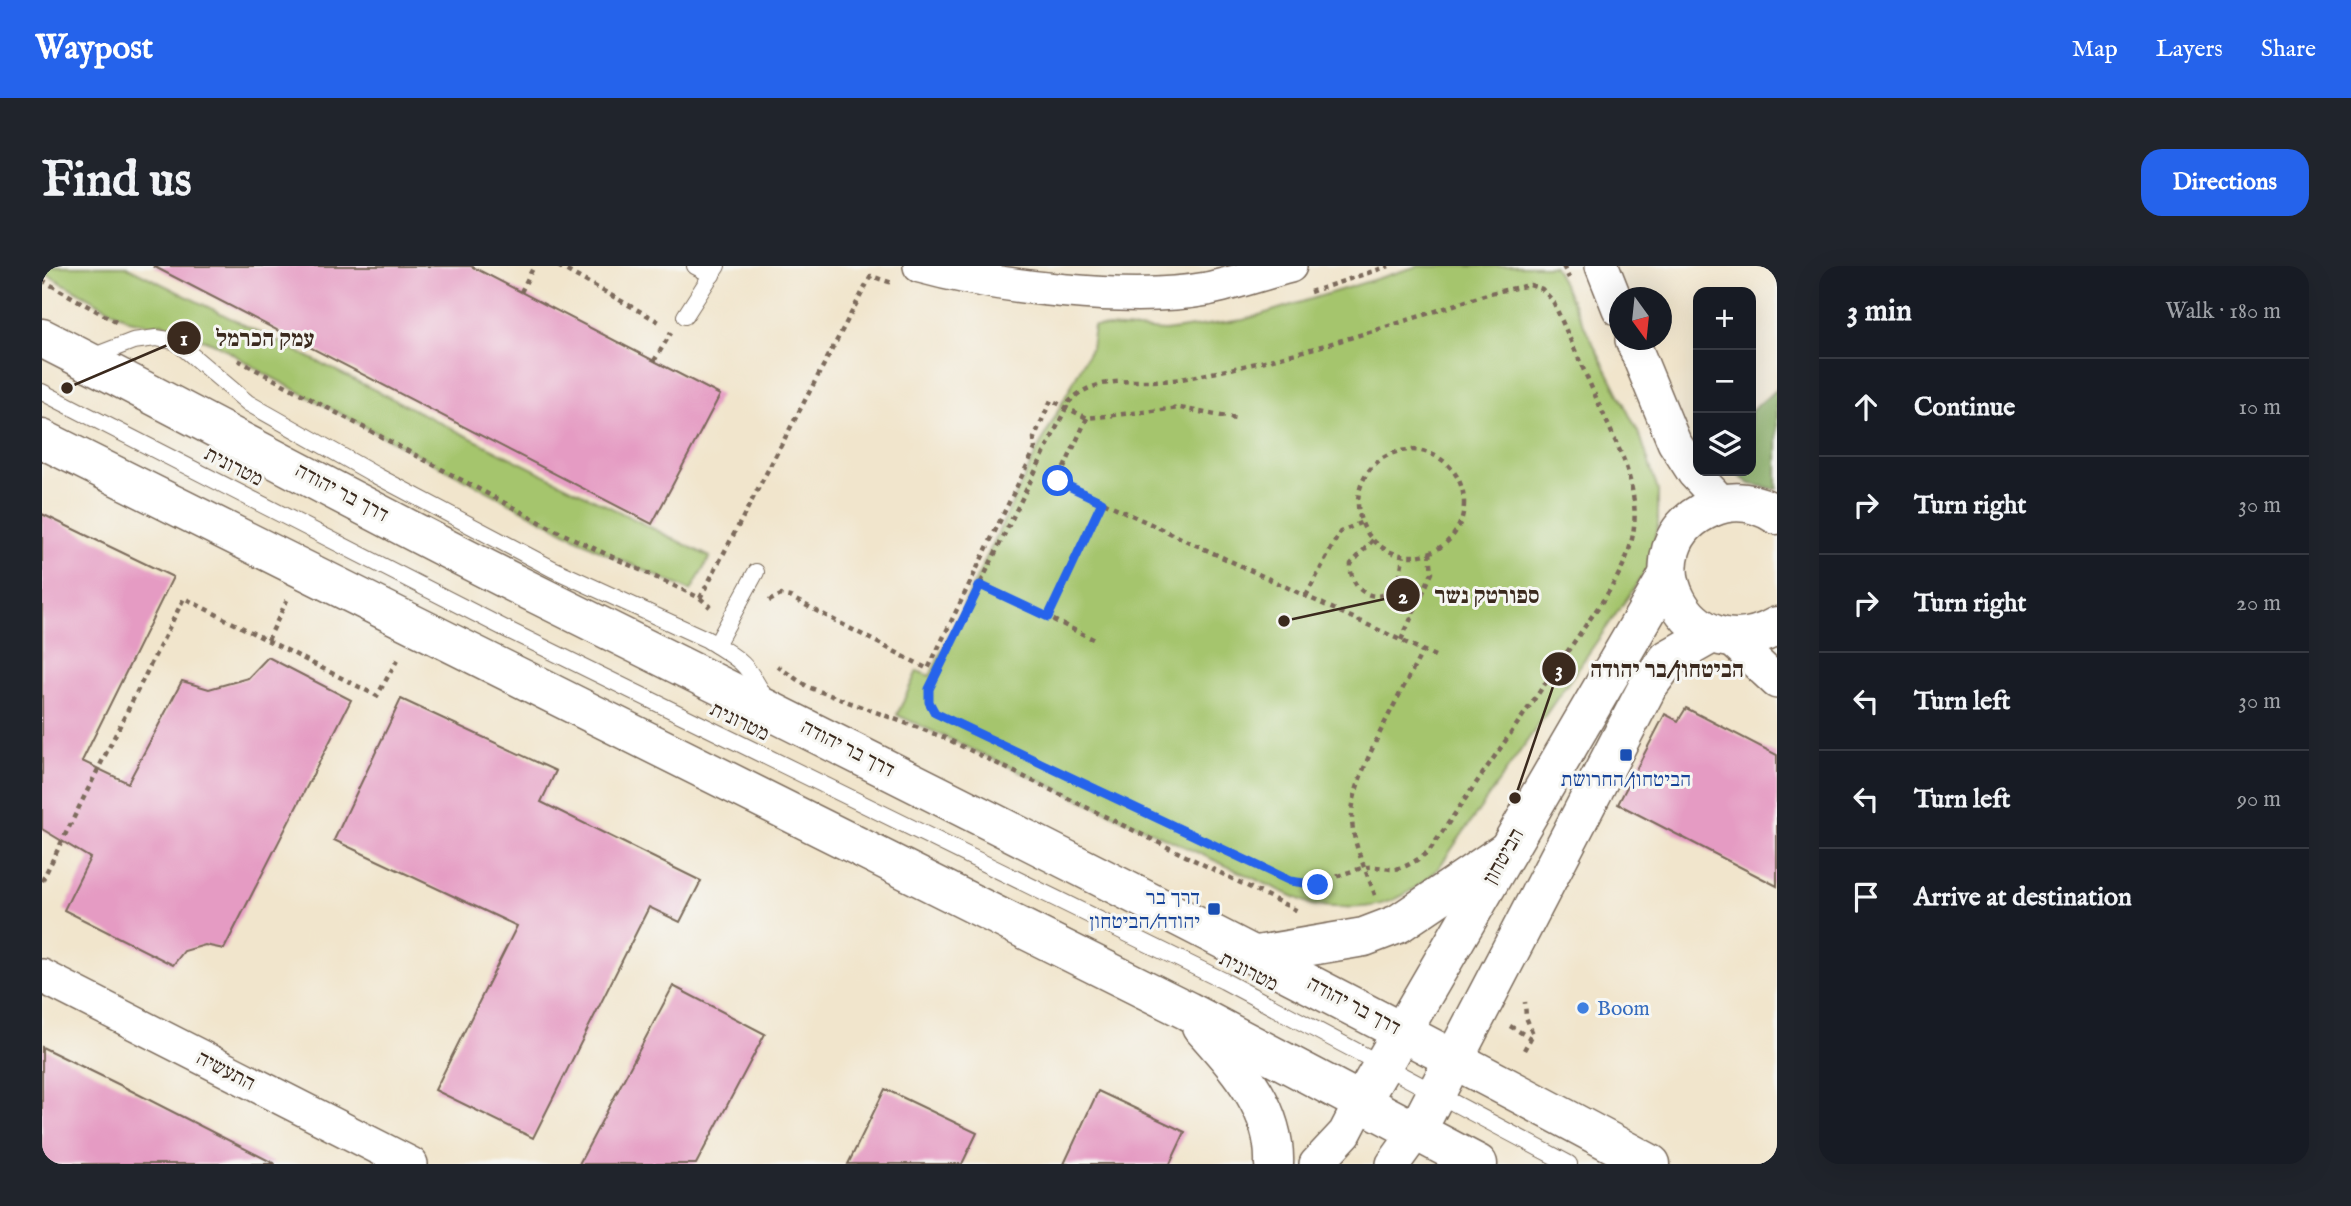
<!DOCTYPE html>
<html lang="en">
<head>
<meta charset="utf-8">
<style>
  :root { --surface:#171b24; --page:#20242c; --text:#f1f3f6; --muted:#9ea1a6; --line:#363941; --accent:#2563eb }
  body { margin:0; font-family:"IM FELL English","Frank Ruhl Libre",serif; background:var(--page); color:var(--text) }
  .controls { position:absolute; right:21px; top:21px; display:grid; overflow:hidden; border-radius:14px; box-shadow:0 7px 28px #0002 }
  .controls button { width:63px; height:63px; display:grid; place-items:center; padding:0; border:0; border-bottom:2px solid var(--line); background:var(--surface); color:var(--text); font:35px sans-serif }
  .compass { position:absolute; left:1567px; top:21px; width:63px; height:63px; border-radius:50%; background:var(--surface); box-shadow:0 7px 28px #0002; rotate:165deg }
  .stop { position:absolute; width:21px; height:21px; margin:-16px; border:5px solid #2563eb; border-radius:50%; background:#fff }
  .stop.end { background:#2563eb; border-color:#fff; box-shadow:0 2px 7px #0008 }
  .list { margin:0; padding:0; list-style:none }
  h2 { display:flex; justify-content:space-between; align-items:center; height:91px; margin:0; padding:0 28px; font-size:30px }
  h2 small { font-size:23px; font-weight:400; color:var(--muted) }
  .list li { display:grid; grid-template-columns:46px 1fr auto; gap:21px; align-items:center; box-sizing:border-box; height:98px; padding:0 28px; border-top:2px solid var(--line) }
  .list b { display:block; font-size:26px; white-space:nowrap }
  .list em { font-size:23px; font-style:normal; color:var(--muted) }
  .icon { flex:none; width:38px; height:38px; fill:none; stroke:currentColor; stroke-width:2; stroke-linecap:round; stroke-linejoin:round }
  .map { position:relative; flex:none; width:1735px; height:898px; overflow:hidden; border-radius:21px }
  header { display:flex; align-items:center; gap:42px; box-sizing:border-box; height:98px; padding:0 35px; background:var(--accent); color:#fff }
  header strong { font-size:33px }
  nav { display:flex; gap:38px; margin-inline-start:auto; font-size:24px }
  .intro { display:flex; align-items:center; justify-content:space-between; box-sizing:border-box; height:168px; padding:0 42px }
  h1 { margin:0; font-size:49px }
  .button { padding:18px 32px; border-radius:21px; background:var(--accent); color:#fff; font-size:24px; font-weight:700 }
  main { display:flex; gap:42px; padding:0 42px }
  aside { flex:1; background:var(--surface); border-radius:21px; box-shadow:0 7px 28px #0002 }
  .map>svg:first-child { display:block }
  .green { fill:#a5c56d; stroke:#707846; stroke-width:2 }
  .forest { fill:#84aa60; stroke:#606a3f; stroke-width:2 }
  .building { fill:#e59bc3 }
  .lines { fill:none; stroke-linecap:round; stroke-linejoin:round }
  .lane-casing { stroke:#7b6b5b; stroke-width:18 }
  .street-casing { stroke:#7b6b5b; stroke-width:36 }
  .secondary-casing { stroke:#7b6b5b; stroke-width:41 }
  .primary-casing { stroke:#7b6b5b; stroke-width:41 }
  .path { stroke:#7b6b5b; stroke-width:4.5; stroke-dasharray:5 5; stroke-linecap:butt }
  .lane { stroke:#fff; stroke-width:16 }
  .street { stroke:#fff; stroke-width:33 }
  .secondary { stroke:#fff; stroke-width:38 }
  .primary { stroke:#fff; stroke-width:38 }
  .route { stroke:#2563eb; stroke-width:9 }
  .transit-dot { fill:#1a4fb4; stroke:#f6f6f2; stroke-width:2.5 }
  .shop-dot { fill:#3f7fe0; stroke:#f6f6f2; stroke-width:2.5 }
  .labels { text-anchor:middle; stroke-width:6; stroke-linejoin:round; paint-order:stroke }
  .street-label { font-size:21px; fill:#3b2a1e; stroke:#f6f6f2 }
  .transit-label { font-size:21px; fill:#164399; stroke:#f6f6f2 }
  .shop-label { font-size:21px; fill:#366cbe; stroke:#f6f6f2; text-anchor:start }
  .leader { fill:none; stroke:#3b2a1e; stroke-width:2.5 }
  .callout-dot { fill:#3b2a1e; stroke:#f6f6f2; stroke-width:2.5 }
  .mark-label { font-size:21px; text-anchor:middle; font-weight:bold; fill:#fff }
  .callout-label { font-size:23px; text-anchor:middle; font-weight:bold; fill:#3b2a1e; stroke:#f6f6f2; stroke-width:6; stroke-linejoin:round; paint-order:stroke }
</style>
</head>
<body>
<header>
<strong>Waypost</strong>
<nav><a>Map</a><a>Layers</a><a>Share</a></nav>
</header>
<div class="intro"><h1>Find us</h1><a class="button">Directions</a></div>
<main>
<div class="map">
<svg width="1735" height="898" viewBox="0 0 1735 898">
  <rect width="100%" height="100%" fill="#f6f6f2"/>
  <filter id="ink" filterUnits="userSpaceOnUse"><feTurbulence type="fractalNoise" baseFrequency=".0143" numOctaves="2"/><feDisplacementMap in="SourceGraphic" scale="14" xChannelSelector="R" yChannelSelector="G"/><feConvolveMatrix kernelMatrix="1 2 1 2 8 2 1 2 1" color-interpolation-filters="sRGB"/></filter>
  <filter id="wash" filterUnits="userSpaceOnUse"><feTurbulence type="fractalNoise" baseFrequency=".00686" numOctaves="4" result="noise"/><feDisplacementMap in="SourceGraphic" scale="28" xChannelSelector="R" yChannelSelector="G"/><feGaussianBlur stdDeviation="1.57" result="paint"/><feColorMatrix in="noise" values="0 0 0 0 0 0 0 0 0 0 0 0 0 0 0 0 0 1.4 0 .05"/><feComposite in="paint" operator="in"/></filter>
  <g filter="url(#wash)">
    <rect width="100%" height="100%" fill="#f1e5cc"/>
    <g class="green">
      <polygon points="0,0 84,0 668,291 649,325 563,287 225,109 176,79 119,57 109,59 87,54 0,6"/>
      <path d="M1376,0h136l87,172 17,53v34l-12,46 -209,299c-41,39 -70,41 -125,35l-415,-190 20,-44 13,5 106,-223 55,-105 3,-22 71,5 78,-11z"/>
    </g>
    <polygon class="forest" points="1735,123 1735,223 1733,223 1708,218 1691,205 1709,205 1709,145"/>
    <g id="blocks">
      <g class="building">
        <polygon points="111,0 429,0 678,129 610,258"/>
        <polygon points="0,248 131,311 40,495 86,517 140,415 167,423 206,412 226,391 309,434 182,683 163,679 142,685 131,699 22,644 48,592 0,563"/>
        <polygon points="359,433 514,505 499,536 659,615 638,656 607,641 491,872 393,824 475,660 292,574"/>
        <polygon points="1644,442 1735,489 1735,620 1576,538 1623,448 1636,455"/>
        <polygon points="631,720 723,768 654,898 537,898"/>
        <polygon points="0,781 82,821 233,898 0,898"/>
        <polygon points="843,823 935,867 920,898 806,898"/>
        <polygon points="1056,825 1143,866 1128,898 1022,898"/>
      </g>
    </g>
  </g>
  <g filter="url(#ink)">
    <use href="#blocks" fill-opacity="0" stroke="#7b6b5b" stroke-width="2"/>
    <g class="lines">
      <g class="lane-casing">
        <g id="lane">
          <polyline points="653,0 670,9"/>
          <polyline points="643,50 675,0"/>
          <path d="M47,92l44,-17 23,-3 19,3 73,62 129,73 176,93 153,70c35,21 41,24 60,61"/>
          <polyline points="0,126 462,362 1182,715 1527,898"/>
          <polyline points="674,379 714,306"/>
        </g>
      </g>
      <g class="street-casing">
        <g id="street">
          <path d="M878,0c76,21 210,37 287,23 28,-6 56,-16 83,-23"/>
          <polyline points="1560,0 1577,43"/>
          <polyline points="1590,74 1632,176 1652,207 1680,237"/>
          <polyline points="1689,373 1735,416"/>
          <polyline points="0,710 369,898"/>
          <polyline points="1274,898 1303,867 1319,836"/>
          <polyline points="1351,898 1374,866"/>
        </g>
      </g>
      <g class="secondary-casing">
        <g id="secondary">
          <path d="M1735,249c-20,-13 -44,-17 -66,-7 -89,37 -24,170 66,118"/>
          <polyline points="1319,836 1626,309"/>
          <polyline points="1374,866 1606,420 1626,393 1670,368"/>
        </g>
      </g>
      <g class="primary-casing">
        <g id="primary">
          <path d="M0,72c160,81 316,167 476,247 380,189 759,378 1133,579"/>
          <polyline points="0,173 1146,745 1436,898"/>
          <polyline points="1215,689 1322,671 1356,658 1461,587"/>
          <path d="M1159,760c35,40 75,81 73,138"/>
        </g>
      </g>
      <g class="path">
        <polyline points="516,0 621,58"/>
        <polyline points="1521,0 1527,12"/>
        <polyline points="0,14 74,56"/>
        <path d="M1488,19l12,4 11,12 70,157c20,55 14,90 -17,138l-177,255c-10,8 -25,19 -39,18 -10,-1 -17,-4 -27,-1 -30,7 -40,20 -73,13l-355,-168 -6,-11v-13l140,-287c28,-30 75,-17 112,-23 105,-19 208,-52 309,-86z"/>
        <polyline points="479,26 492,0"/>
        <polyline points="1268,26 1347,0"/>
        <polyline points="196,94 515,265 658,332 668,341"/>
        <polyline points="612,95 629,67"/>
        <polyline points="1045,152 1016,215 1395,391"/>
        <circle cx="1369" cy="237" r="53"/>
        <path d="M1331,274l-22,24c-3,24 24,44 43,23 8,-8 6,-21 10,-31"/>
        <polyline points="939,319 1051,373"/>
        <polyline points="1264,330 1298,266 1320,256"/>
        <polyline points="658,332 829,10 850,17"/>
        <polyline points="727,335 739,329 748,331 886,403 993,183 992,172 1009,134 1045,152 1138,142 1194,153"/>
        <polyline points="1006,351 1060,235"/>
        <polyline points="226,374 245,334"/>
        <polyline points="1359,374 1390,307 1388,286"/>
        <polyline points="735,400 766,421 901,471 1258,646"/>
        <polyline points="0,615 142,332 335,430 357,391"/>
        <path d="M1333,629c-8,-23 -23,-52 -23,-77 -2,-41 52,-129 71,-168"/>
        <polyline points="1468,760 1488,772"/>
        <polyline points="1482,784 1491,768 1484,751 1483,736"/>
      </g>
      <use href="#lane" class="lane"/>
      <use href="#street" class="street"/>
      <use href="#secondary" class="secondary"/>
      <use href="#primary" class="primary"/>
    </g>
  </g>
  <g class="lines" filter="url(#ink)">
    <polyline class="route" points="1016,215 1060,236 1006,351 938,319 887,423 887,436 893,447 1248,615 1276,619"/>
  </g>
  <g class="transit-dot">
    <rect x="1577" y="482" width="14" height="14" rx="3.5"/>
    <rect x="1165" y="636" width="14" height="14" rx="3.5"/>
  </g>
  <circle class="shop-dot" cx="1541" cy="742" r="7"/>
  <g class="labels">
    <g class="street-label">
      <text transform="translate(192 200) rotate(27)" y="7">מטרונית</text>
      <text transform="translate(300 226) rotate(28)" y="7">דרך בר יהודה</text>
      <text transform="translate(698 455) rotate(26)" y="7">מטרונית</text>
      <text transform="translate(806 482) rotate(27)" y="7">דרך בר יהודה</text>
      <text transform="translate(1461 590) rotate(-60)" y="7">הביטחון</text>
      <text transform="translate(1207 705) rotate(27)" y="7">מטרונית</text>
      <text transform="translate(1312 739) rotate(28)" y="7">דרך בר יהודה</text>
      <text transform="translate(184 804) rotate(27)" y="7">התעשיה</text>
    </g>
    <g class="transit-label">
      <text x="1584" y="520">הביטחון/החרושת</text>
      <text x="1158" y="638" text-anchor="end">דרך בר<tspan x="1158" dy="24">יהודה/הביטחון</tspan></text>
    </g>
    <g class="shop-label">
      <text x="1555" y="749">Boom</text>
    </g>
  </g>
  <path class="leader" d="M25 122L142 72M1242 355L1361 329M1473 532L1517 403"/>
  <g class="callout-dot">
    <circle cx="25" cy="122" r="7"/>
    <circle cx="1242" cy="355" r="7"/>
    <circle cx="1473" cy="532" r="7"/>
    <circle cx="142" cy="72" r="18"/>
    <circle cx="1361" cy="329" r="18"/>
    <circle cx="1517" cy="403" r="18"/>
  </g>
  <g class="mark-label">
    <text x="142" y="79">1</text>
    <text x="1361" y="337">2</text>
    <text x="1517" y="410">3</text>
  </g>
  <g class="callout-label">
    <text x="223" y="80">עמק הכרמל</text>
    <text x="1445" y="337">ספורטק נשר</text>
    <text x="1625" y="411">הביטחון/בר יהודה</text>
  </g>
</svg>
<div class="controls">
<button>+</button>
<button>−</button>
<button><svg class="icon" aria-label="layers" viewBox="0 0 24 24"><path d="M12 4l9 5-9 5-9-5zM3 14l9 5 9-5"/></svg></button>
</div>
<svg class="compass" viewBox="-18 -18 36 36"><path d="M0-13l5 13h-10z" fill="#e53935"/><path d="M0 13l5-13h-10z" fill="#9ea1a6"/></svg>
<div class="stop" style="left:1016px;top:215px"></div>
<div class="stop end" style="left:1276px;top:619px"></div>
</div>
<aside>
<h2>3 min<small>Walk · 180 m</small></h2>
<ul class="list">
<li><svg class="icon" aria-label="ahead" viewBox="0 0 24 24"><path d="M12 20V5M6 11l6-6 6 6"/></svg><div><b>Continue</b></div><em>10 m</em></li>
<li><svg class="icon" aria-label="right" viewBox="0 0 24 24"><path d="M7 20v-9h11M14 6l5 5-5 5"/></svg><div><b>Turn right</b></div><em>30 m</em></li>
<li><svg class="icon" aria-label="right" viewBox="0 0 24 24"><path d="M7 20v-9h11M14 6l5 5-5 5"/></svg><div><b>Turn right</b></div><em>20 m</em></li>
<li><svg class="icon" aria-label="left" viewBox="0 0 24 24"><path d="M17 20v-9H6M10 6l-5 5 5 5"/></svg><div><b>Turn left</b></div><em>30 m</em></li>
<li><svg class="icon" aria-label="left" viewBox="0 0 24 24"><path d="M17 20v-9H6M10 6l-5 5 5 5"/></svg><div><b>Turn left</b></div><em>90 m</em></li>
<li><svg class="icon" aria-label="arrive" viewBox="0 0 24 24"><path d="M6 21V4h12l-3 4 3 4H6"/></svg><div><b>Arrive at destination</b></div></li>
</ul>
</aside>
</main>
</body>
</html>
